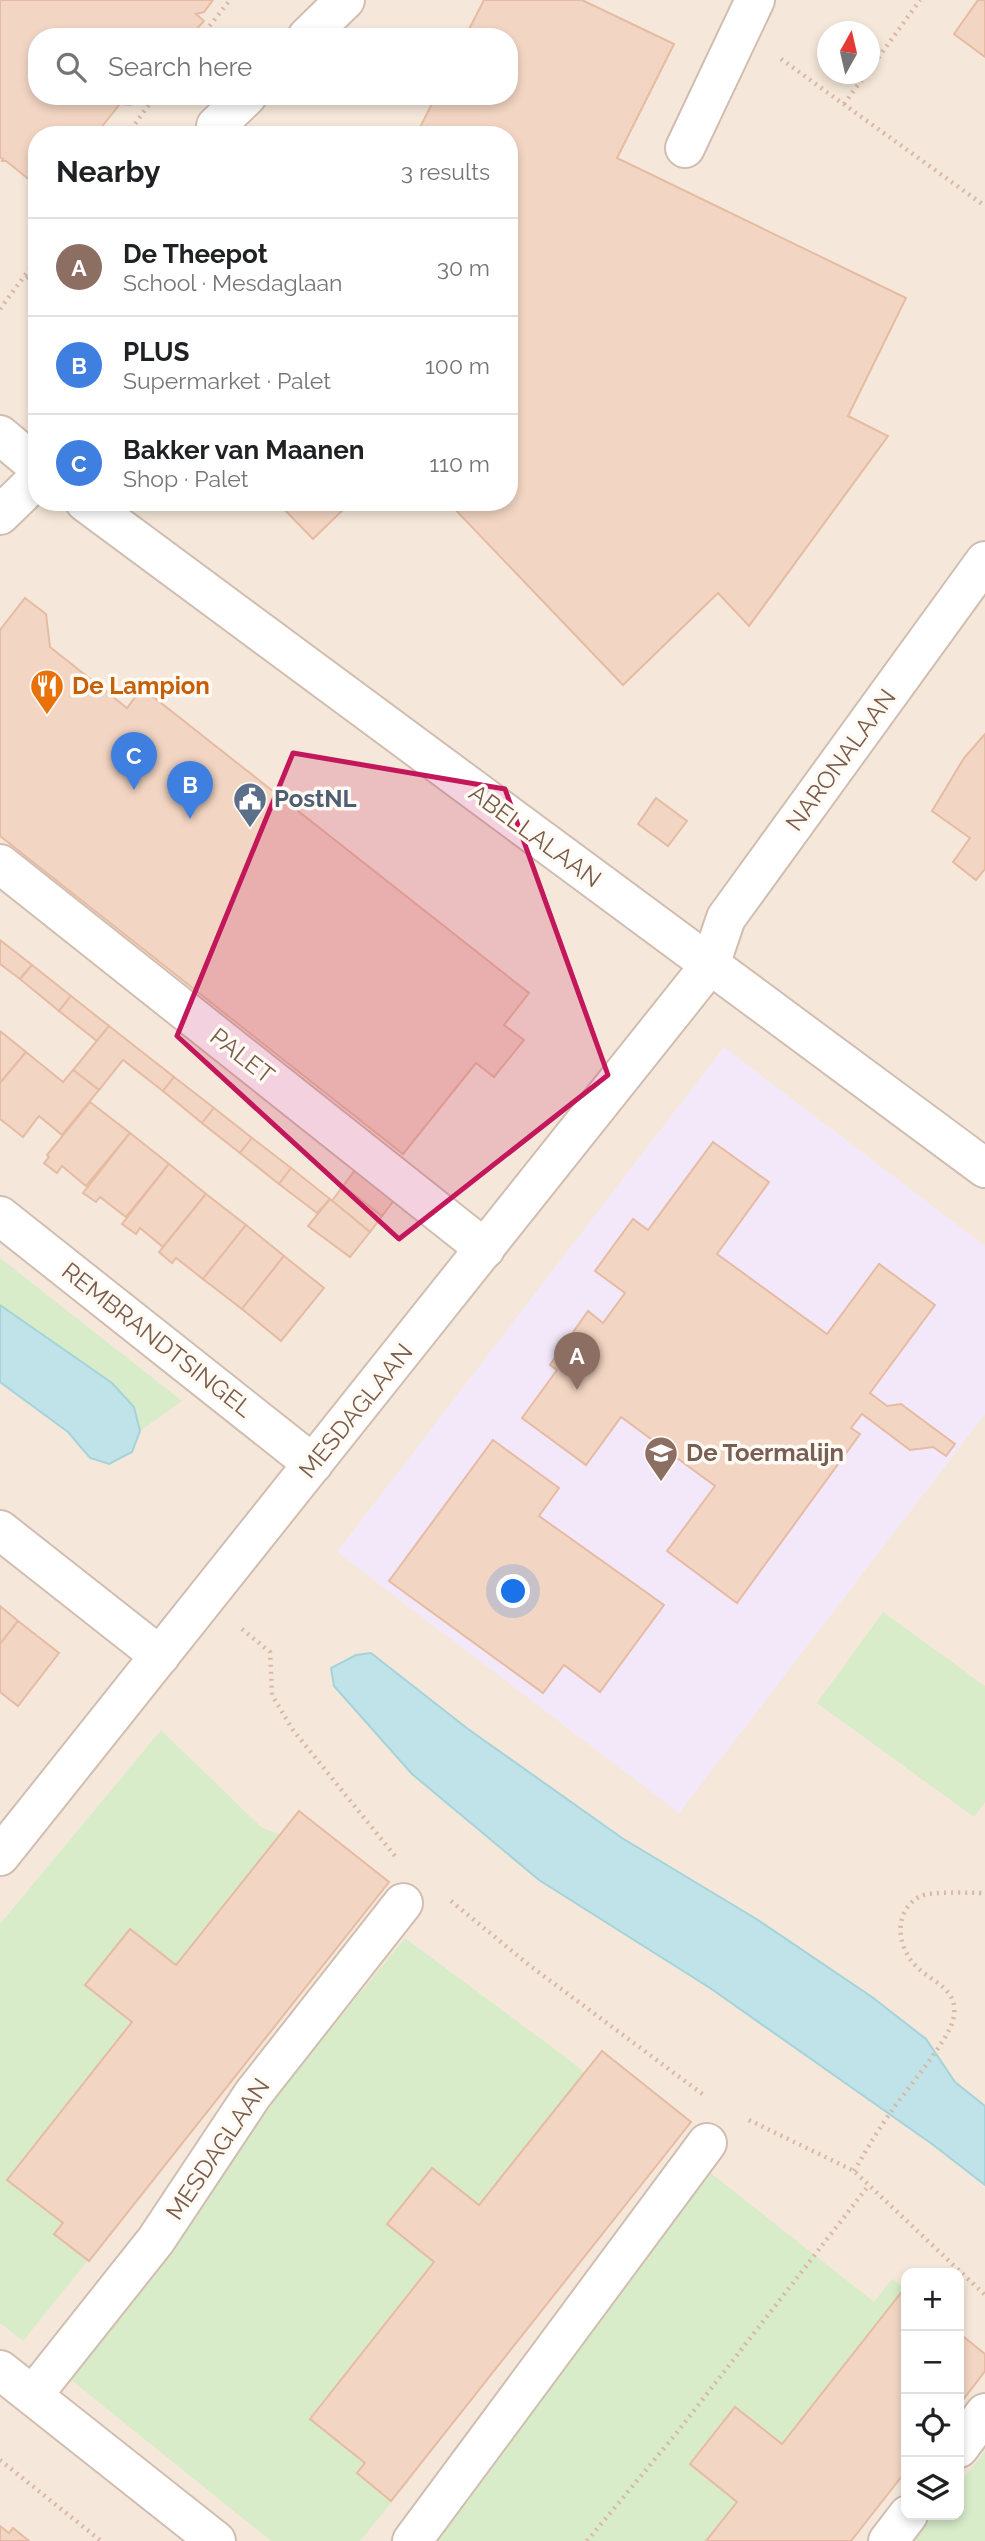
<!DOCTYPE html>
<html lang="en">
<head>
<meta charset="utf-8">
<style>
  :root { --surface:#fff; --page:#f6f6f6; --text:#202124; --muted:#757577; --line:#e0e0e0; --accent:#0b8043 }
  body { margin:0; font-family:Raleway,sans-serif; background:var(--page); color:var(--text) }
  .controls { position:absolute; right:21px; bottom:21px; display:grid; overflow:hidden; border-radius:14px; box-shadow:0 4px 10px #0003 }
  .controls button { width:63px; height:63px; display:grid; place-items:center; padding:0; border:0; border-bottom:2px solid var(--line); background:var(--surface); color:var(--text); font:35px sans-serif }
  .compass { position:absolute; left:817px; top:21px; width:63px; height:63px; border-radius:50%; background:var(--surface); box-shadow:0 4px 10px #0003; rotate:8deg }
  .you { position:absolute; left:514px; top:1592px; width:24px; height:24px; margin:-18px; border:5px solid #fff; border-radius:50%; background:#1a73e8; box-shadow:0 0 0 10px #1a73e833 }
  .badge { display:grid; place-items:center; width:46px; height:46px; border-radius:50%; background:var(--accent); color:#fff; font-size:23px; font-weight:700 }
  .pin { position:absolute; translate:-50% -58px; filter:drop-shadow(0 2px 4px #0008) }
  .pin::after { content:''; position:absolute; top:37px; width:24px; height:21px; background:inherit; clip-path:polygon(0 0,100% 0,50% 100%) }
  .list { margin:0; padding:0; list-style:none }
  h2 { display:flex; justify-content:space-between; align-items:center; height:91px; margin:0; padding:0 28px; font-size:30px }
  h2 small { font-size:23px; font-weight:400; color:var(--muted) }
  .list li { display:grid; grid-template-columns:46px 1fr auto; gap:21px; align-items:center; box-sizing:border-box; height:98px; padding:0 28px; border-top:2px solid var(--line) }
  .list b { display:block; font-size:26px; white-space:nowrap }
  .list p { margin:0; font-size:23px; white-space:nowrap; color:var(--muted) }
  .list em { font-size:23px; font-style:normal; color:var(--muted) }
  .icon { flex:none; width:38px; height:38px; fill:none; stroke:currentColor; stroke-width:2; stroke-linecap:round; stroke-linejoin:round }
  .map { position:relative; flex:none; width:985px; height:2541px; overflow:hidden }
  .search { position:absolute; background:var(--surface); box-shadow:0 4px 10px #0003; left:28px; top:28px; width:490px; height:77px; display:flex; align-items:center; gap:18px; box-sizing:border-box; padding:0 24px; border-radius:28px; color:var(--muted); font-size:26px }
  .panel { position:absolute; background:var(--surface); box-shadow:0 4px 10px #0003; left:28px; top:126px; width:490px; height:385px; border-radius:28px }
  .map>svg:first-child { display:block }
  .residential { fill:#f5e8da; fill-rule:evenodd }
  .education { fill:#f3e8fa }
  .green { fill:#d8ecc9 }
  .water { fill:#bfe3e8; stroke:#a5d3da; stroke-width:2 }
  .building { fill:#f3d5c3; stroke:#e6bba3; stroke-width:2 }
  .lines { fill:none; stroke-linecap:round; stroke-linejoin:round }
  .minor-casing { stroke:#d1beb0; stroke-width:42 }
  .path { stroke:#d9b8a5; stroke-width:4.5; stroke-dasharray:2 5; stroke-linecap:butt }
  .minor { stroke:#fff; stroke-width:38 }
  .marked { fill:#c2185b; fill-opacity:0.2; stroke:#c2185b; stroke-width:5; stroke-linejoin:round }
  .labels { text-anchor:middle; stroke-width:7; stroke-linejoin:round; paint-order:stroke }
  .food-label { font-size:24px; font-weight:bold; fill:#c56008; stroke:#fffaf3; text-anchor:start }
  .street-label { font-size:24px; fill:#7a5c4d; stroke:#fffaf3 }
  .service-label { font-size:24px; font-weight:bold; fill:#4e5e75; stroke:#fffaf3; text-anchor:start }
  .education-label { font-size:24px; font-weight:bold; fill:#785e54; stroke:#fffaf3; text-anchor:start }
</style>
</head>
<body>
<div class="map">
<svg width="985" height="2541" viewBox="0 0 985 2541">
  <rect width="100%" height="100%" fill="#fdf6ec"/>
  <path class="residential" d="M0,0h985v2541h-985zM828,32h42v42h-42zM37,37h472v59h-472zM37,135h472v367h-472zM906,2273h53v242h-53z"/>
  <polygon class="education" points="724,1047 985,1246 985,1414 679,1813 337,1552"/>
  <g class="green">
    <polygon points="0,1258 182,1401 140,1431 134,1407 112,1383 0,1305"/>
    <polygon points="883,1612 985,1686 985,1802 974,1817 817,1703"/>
    <polygon points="161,1730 261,1827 374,1871 106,2238 23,2341 0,2323 0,1924"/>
    <polygon points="405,1938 568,2059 662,2135 395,2469 409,2481 360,2541 271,2541 60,2371 62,2358"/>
    <polygon points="702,2166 874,2302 892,2279 906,2290 906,2447 830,2541 408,2541"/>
    <polygon points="985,2451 985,2541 913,2541 934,2515 959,2515 959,2484"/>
  </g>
  <g class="water">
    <polygon points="0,1305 112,1383 134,1407 140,1431 132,1452 109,1464 90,1458 68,1432 0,1382"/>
    <polygon points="371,1653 468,1729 622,1838 758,1920 872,1997 926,2039 955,2082 985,2106 985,2185 932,2144 710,1988 539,1880 412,1774 334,1686 331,1668 356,1655"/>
  </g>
  <g class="building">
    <polygon points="0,0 213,0 204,12 196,14 204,21 189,37 37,37 37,96 137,96 130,105 120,104 100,129 104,135 37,135 37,189 36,185 6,161 2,161 3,159 0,157"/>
    <polygon points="484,0 582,0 674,44 617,158 906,298 848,416 888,436 749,626 718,593 623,685 448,502 509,502 509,135 416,135 436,96 509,96 509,37 465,37"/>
    <polygon points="978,0 985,0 985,57 954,34"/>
    <polygon points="277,502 351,502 313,539"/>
    <polygon points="25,598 46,614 50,647 127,708 142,688 529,993 504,1025 524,1040 494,1077 476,1063 403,1154 0,836 0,630"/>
    <polygon points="985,734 985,869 976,880 953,862 970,838 932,811 964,758"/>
    <polygon points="656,798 687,821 668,846 638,824"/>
    <polygon points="0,940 32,965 20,979 0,964"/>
    <polygon points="32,965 71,996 59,1011 20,979"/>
    <polygon points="71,996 109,1026 97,1041 59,1011"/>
    <polygon points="109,1026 174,1077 163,1091 123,1060 99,1090 73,1070"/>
    <polygon points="0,1031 26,1052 0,1083"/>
    <polygon points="26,1052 63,1082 73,1070 99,1090 62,1135 39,1116 23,1137 0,1119 0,1083"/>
    <polygon points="174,1077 214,1108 202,1123 163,1091"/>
    <polygon points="90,1102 130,1133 86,1186 62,1166 57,1173 44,1163 49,1157 47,1155"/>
    <polygon points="214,1108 252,1138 240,1153 202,1123"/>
    <polygon points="130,1133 169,1164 126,1217 100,1197 96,1202 83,1193"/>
    <polygon points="252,1138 291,1168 279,1184 240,1153"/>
    <polygon points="713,1142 769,1182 717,1254 827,1334 879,1264 935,1305 870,1393 887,1406 901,1404 955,1444 946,1456 933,1447 910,1450 862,1414 851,1428 860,1434 737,1603 667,1551 715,1486 621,1417 586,1465 522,1418 557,1370 550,1365 588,1311 603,1323 625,1293 595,1271 633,1219 648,1230"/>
    <polygon points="169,1164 206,1194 163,1247 140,1228 136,1234 122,1224"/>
    <polygon points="291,1168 330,1199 317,1213 279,1184"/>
    <polygon points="356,1169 395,1199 382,1216 343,1186"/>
    <polygon points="343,1186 382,1216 370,1232 332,1201"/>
    <polygon points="206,1194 246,1225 203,1279 176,1258 172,1263 159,1252"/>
    <polygon points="330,1199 370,1232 350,1257 308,1226"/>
    <polygon points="246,1225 284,1256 242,1309 203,1279"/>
    <polygon points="284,1256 324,1288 281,1341 242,1309"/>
    <polygon points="493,1440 559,1488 539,1516 664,1605 600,1692 564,1665 543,1693 389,1581"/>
    <polygon points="0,1606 18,1621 0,1644"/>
    <polygon points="18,1621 59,1653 18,1706 0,1692 0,1644"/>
    <polygon points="299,1811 389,1882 89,2261 54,2234 63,2223 7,2180 132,2022 85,1985 130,1929 176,1965"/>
    <polygon points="602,2051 691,2122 391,2501 357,2473 365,2463 310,2419 434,2262 387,2224 432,2168 479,2205"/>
    <polygon points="904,2289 906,2291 906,2471 851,2541 706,2541 737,2502 690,2464 735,2407 782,2444"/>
    <polygon points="959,2333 985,2354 985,2371 959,2405"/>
    <polygon points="0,2526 9,2533 13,2528 29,2541 0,2541"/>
  </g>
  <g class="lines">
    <g class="minor-casing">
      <g id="minor">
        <polyline points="307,37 345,0"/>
        <polyline points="216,126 247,96"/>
        <polyline points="685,148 755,0"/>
        <polyline points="0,435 37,466"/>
        <polyline points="85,502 985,1168"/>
        <polyline points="0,515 37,479"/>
        <polyline points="0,864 485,1249"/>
        <polyline points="0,1216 313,1464"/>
        <polyline points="0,1530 160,1656"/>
        <polyline points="0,1856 710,965 726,918 985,561"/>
        <polyline points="0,2370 216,2541"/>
        <polyline points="33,2395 156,2240 253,2094 403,1903"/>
        <polyline points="959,2448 985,2413"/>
        <polyline points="412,2541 707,2143"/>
        <polyline points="888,2541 908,2515"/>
      </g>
    </g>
    <g class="path">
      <polyline points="201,37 230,0"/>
      <polyline points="781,59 985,206"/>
      <polyline points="870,69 920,0"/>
      <polyline points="844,104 866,74"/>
      <polyline points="127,135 155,96"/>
      <polyline points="26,278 37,271"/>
      <polyline points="0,309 37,259"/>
      <polyline points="242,1629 270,1652 272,1695 293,1730 395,1856"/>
      <polyline points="451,1901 529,1965 705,2096"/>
      <polyline points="749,2120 854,2171 985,2295"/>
      <path d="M854,2171c12,-20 23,-40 37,-59 14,-21 57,-71 62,-92 8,-32 -22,-37 -39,-56 -18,-20 -20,-55 7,-68 11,-5 50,-3 64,-3"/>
      <polyline points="0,2460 101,2541"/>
      <polyline points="587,2541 675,2435 869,2185"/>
    </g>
    <use href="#minor" class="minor"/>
  </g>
  <path class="marked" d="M293,753l212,36 103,286 -209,164 -222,-203z"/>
  <defs>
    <g id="restaurant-pin" transform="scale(1.75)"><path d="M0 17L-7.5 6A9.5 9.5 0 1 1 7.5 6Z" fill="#e8710a" stroke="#fffaf3"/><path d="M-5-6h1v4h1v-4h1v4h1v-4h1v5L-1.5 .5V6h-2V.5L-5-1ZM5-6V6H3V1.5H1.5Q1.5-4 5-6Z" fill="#fff"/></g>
    <g id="civic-pin" transform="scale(1.75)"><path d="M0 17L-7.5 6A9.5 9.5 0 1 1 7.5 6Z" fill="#5c6f8a" stroke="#fffaf3"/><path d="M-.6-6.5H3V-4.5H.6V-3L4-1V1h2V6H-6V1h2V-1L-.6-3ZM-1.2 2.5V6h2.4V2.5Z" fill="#fff"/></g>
    <g id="school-pin" transform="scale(1.75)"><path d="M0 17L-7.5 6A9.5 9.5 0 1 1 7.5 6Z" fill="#8d6e63" stroke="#fffaf3"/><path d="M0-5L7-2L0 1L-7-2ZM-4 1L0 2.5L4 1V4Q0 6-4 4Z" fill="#fff"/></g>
  </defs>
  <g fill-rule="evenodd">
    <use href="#restaurant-pin" x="47" y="686"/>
    <use href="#civic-pin" x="250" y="799"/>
    <use href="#school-pin" x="661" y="1453"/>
  </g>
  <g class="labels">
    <g class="food-label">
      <text x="72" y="694">De Lampion</text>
    </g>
    <g class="street-label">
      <text transform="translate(841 760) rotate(-54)" y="8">NARONALAAN</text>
      <text transform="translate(535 836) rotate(36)" y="8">ABELLALAAN</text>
      <text transform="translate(242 1056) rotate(38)" y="8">PALET</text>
      <text transform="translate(157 1340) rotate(38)" y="8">REMBRANDTSINGEL</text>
      <text transform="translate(356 1411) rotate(-51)" y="8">MESDAGLAAN</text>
      <text transform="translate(218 2149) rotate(-56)" y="8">MESDAGLAAN</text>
    </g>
    <g class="service-label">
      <text x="274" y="807">PostNL</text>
    </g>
    <g class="education-label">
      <text x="686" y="1461">De Toermalijn</text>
    </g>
  </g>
</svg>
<div class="controls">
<button>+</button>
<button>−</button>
<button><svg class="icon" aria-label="locate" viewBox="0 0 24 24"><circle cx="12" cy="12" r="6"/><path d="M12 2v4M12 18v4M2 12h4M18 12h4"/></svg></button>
<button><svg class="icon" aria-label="layers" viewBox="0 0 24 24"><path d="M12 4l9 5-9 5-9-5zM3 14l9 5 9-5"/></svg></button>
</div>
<svg class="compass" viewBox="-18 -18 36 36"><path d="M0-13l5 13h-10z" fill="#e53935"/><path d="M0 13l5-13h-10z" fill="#757577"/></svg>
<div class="you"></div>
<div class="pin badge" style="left:577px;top:1390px;background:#8d6e63">A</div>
<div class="pin badge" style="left:190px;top:819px;background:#3f7fe0">B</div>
<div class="pin badge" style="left:134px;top:790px;background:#3f7fe0">C</div>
<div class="search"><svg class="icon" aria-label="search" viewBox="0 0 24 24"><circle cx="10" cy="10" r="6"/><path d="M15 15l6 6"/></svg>Search here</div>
<section class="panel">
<h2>Nearby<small>3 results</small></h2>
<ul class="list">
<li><span class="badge" style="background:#8d6e63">A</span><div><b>De Theepot</b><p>School · Mesdaglaan</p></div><em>30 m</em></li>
<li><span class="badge" style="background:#3f7fe0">B</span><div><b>PLUS</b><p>Supermarket · Palet</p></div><em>100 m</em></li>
<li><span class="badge" style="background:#3f7fe0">C</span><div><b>Bakker van Maanen</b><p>Shop · Palet</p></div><em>110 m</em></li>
</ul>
</section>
</div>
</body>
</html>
